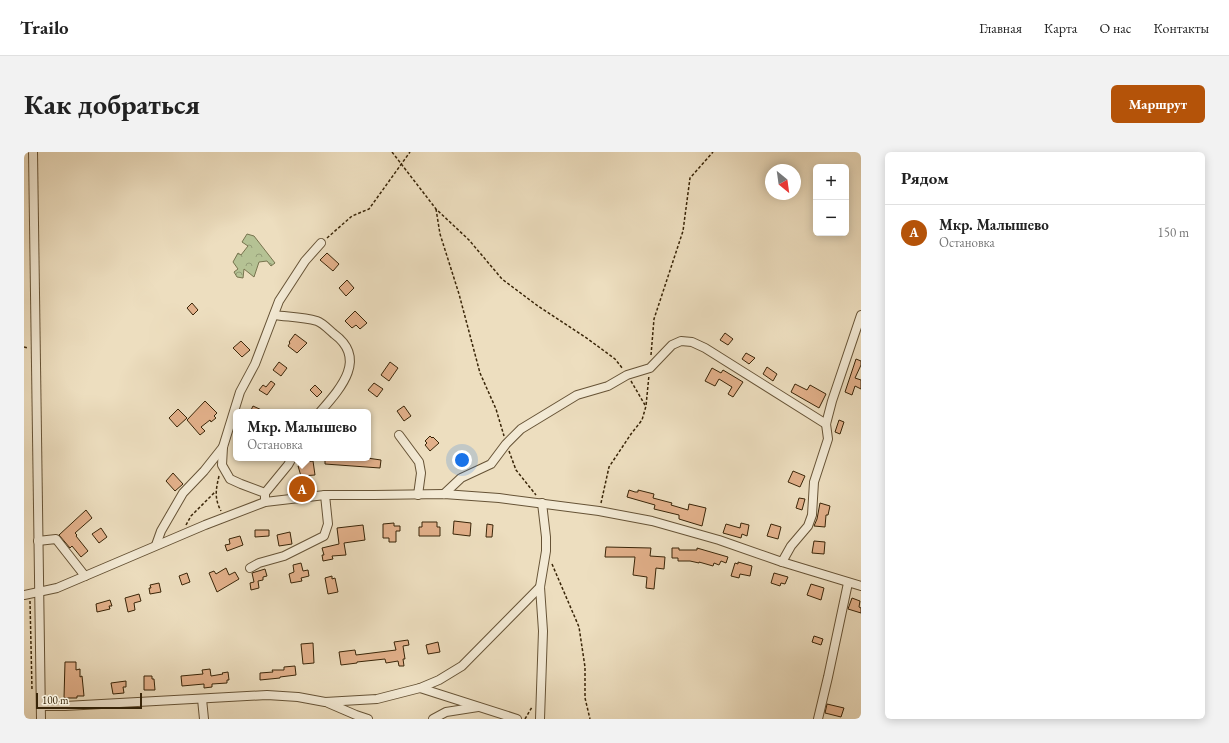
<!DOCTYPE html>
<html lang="ru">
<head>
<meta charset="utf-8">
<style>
  :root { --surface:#fff; --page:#f2f2f2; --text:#222; --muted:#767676; --line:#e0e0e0; --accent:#b45309 }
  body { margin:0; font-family:"EB Garamond",serif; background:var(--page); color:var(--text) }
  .controls { position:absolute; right:12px; top:12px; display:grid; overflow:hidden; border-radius:6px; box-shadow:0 2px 10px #0003 }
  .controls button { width:36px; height:36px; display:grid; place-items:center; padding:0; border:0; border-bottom:1px solid var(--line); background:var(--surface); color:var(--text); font:20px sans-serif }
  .compass { position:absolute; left:741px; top:12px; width:36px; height:36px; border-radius:50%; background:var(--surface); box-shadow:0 2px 10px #0003; rotate:151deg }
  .scale { position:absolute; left:12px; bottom:10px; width:106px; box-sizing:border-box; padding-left:4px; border:2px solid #392508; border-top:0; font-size:11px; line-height:14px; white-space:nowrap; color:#392508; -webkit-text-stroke:3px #f3ead5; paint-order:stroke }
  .you { position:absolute; left:438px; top:308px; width:14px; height:14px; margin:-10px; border:3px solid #fff; border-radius:50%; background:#1a73e8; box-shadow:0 0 0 6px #1a73e833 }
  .badge { display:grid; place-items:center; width:26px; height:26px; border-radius:50%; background:var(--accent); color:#fff; font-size:13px; font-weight:700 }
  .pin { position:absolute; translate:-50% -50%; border:2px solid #fff; box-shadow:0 1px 4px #0006 }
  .popup { position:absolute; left:209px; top:257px; width:138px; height:52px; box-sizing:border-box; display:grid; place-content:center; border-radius:6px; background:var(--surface); filter:drop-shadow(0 1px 3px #0005); font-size:13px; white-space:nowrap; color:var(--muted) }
  .popup b { font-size:15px; color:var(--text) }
  .popup::after { content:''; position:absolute; left:50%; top:100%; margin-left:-8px; border:8px solid transparent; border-top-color:var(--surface) }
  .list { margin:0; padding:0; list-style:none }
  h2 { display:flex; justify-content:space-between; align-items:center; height:52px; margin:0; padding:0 16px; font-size:17px }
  h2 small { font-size:13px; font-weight:400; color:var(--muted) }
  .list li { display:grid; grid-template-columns:26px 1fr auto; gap:12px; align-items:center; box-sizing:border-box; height:56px; padding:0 16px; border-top:1px solid var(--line) }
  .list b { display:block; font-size:15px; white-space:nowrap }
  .list p { margin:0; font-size:13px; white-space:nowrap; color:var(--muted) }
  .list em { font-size:13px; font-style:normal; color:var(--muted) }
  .map { position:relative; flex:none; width:837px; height:567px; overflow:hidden; border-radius:6px }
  header { display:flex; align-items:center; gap:24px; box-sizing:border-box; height:56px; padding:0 20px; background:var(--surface); border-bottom:1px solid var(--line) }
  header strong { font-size:19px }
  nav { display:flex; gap:22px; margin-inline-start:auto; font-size:14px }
  .intro { display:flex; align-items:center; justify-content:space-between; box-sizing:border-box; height:96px; padding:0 24px }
  h1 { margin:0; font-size:28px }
  .button { padding:10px 18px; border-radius:6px; background:var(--accent); color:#fff; font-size:14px; font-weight:700 }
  main { display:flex; gap:24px; padding:0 24px }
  aside { flex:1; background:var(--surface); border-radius:6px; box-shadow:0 2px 10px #0003 }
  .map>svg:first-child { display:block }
  .forest { fill:url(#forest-crowns); stroke:#77744e }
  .building { fill:#e2b08a; stroke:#392508 }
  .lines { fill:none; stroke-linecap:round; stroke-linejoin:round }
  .minor-casing { stroke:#665336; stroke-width:10 }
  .path { stroke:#392508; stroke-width:1.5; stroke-dasharray:3 2; stroke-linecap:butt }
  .minor { stroke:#f3ead5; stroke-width:8 }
</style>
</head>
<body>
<header>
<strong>Trailo</strong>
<nav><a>Главная</a><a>Карта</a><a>О нас</a><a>Контакты</a></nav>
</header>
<div class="intro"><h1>Как добраться</h1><a class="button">Маршрут</a></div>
<main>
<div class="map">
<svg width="837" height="567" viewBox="0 0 837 567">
  <defs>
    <pattern id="forest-crowns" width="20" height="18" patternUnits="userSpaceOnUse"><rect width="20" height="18" fill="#b5c294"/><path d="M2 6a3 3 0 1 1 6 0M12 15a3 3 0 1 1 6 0" fill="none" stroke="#949d77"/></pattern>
  </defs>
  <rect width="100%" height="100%" fill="#eddebf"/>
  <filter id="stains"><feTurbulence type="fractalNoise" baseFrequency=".005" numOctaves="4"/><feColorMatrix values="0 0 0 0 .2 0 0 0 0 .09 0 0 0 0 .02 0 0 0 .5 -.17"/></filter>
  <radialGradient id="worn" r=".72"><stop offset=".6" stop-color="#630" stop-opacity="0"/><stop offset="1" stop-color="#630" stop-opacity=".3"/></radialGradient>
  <polygon class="forest" points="223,82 230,84 251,111 247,114 243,109 235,110 230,125 220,117 219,126 213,125 210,120 214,117 209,110 214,101 217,103 224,94 218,90"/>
  <g class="building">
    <polygon points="303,101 315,112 309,119 296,108"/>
    <polygon points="323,128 330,136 322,144 315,136"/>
    <polygon points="168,151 174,158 169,163 163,156"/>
    <polygon points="331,159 343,171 336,177 332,173 328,176 321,169"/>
    <polygon points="701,181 709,187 704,193 696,188"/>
    <polygon points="271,182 283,191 273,201 264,194 266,191 265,190"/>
    <polygon points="217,189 226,198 218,205 209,196"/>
    <polygon points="722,201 731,206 725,212 718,207"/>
    <polygon points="832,207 837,209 837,213 831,226 837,228 837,237 831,234 828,243 821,240"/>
    <polygon points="255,210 263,216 257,224 249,218"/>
    <polygon points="366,210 374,216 365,229 357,223"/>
    <polygon points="743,215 753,222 749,229 739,222"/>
    <polygon points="688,216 697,221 699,218 719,230 709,245 704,242 708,235 695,227 691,234 681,229"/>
    <polygon points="247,229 251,232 243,243 235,238 239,233 242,235"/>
    <polygon points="350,231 359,237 353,245 344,238"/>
    <polygon points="771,232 783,238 786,233 802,242 795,256 767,240"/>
    <polygon points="291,233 298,240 293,245 286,238"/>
    <polygon points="181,249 193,261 190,264 192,266 187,270 186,268 177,275 181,279 176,283 163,268"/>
    <polygon points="229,254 242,260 226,260"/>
    <polygon points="380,254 387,264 380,269 373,259"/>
    <polygon points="154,257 163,266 153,275 145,266"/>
    <polygon points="815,268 820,270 816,282 811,280"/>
    <polygon points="406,284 408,286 409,285 415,291 406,299 401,293 403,291 401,289"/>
    <polygon points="301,306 327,307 327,306 343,306 357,308 356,316 301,312"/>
    <polygon points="289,309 291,323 277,324 274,314 280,313 280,310"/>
    <polygon points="769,319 781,324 776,335 764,330"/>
    <polygon points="149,321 159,332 151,339 142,329"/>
    <polygon points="605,338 611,340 614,340 614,338 630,342 629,346 648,351 647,353 664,358 665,352 682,356 678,374 655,367 655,363 630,357 631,353 603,345"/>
    <polygon points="775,346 781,347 778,358 772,356"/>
    <polygon points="796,351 806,354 804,363 802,363 801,375 790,374 793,367"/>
    <polygon points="62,358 68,366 51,381 53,383 52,384 64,399 57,405 48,394 46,396 35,383"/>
    <polygon points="430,369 447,371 446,384 429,382"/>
    <polygon points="398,370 413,370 413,375 416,375 416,384 395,384 395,375 398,375"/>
    <polygon points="370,371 370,374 376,374 376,379 372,379 372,390 365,390 365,386 359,386 359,372"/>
    <polygon points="717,371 725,373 723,384 718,382 717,386 699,381 702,372 716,376"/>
    <polygon points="463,372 469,373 468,385 462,385"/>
    <polygon points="747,372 757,375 754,387 743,384"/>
    <polygon points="339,373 341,388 320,391 322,403 308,404 309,407 299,409 298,403 300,403 298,396 315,392 313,376"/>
    <polygon points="77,376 83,385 75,391 68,382"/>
    <polygon points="231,378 245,378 245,384 231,385"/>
    <polygon points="266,380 268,392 255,394 253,383"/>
    <polygon points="216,384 219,393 203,399 201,393 206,392 205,387"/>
    <polygon points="790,389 801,390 800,402 788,401"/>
    <polygon points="582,395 627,396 626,404 641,405 640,417 632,416 630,437 622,436 623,425 609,423 611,405 581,405"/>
    <polygon points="648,396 655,396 655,398 673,398 673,396 704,405 702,411 697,409 695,413 690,411 689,414 675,410 675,411 666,409 654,409 654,406 648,406"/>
    <polygon points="714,410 728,414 726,424 716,422 715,426 707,424 711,411 714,412"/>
    <polygon points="277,411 279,419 284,418 285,424 277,426 278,429 267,431 265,422 270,420 269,413"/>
    <polygon points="202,416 205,423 211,420 215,427 193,440 185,421 190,419 192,422"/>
    <polygon points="241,417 243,424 239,425 239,428 234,429 235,436 227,438 226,431 230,430 228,421"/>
    <polygon points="163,421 166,430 158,433 155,424"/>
    <polygon points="750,421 764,425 761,432 757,431 756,434 747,431"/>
    <polygon points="308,424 308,427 311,426 314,440 304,442 301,426"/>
    <polygon points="135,431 137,440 126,442 125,436 127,436 126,433"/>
    <polygon points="787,432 800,436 797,448 783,443"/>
    <polygon points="115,442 117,449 110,451 111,458 104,460 101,446"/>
    <polygon points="828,446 836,449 835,455 837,456 837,461 824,457"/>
    <polygon points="86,448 88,454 85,454 86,457 73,460 72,452"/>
    <polygon points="790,484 799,487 797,493 788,490"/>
    <polygon points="384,488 385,493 379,494 381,507 379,507 380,514 375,514 374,509 362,511 361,507 333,510 333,511 317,513 315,500 331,498 332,503 372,498 370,490"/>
    <polygon points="414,490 416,500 404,502 402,493"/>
    <polygon points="289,491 290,511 279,512 277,492"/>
    <polygon points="41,510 52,510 52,518 56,517 56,525 58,524 60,544 53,544 53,546 40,546"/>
    <polygon points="271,514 272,523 256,525 256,526 236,528 236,521 249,520 248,518 260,518 260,515"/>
    <polygon points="186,517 187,524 199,522 198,521 204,520 205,528 203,528 203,531 188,532 188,535 180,536 180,532 158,534 157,524 179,522 178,518"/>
    <polygon points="120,524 128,524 128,527 130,527 131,538 120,538"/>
    <polygon points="102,529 102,535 99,535 100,541 89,542 87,531"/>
    <polygon points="803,552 820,556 817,565 801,561"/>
  </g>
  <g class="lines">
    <g class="minor-casing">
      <g id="minor">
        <polyline points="9,0 17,567"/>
        <path d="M250,163c14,2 29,2 43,6 6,2 12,9 17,13 34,25 6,55 -14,78"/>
        <polyline points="375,283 395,310 397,321 394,343"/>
        <polyline points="241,341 264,313 268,306"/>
        <polyline points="420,342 437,326 467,312 482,292 497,277 553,243 584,234 603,223 626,216 648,193 657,189 668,190 681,196 802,272"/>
        <polyline points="241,350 241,341 217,332 206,327 198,313 199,295 216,240 231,212 255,149 281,109 297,91"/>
        <polyline points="14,389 32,387 61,424"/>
        <polyline points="132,393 137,379 159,341 180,319 199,295"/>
        <polyline points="758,410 767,394 784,374 788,363 790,330 804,287 802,272 808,249 837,163"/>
        <polyline points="226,416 235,411 260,404 300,384 304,372 301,343"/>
        <polyline points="0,443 33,436 181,373 241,350 301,343 350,343 420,342 475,346 575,359 628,369 695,388 758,410 837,434"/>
        <polyline points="396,536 493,567"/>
        <polyline points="178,547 180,567"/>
        <polyline points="304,551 332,563 344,567"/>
        <polyline points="17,554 41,554 243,543 274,545 301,550 353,547 396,536 415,528 438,514 516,435"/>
        <polyline points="409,567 422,560 454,555"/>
        <polyline points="516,567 519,479 516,435 522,399 522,385 518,351"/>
        <polyline points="794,567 804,525 824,431"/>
      </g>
    </g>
    <g class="path">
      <polyline points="368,0 412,57 445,88 478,127 514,154 564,187 591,207 599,217"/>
      <polyline points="412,57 416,82 435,142 456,221 472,257 480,284"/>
      <polyline points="303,86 328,64 345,57 386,0"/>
      <polyline points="0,195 4,196"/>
      <polyline points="627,203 630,167 659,79 666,26 689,0"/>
      <polyline points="607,229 621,253"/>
      <polyline points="485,299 492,318 512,343"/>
      <path d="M195,324c-3,13 -5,22 2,35"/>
      <polyline points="577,351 585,315 607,282 618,268 622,254 625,223"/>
      <polyline points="162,373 167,364 191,340"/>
      <polyline points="528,412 555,475 561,515 561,546 566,567"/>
      <polyline points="6,449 8,538"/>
      <polyline points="501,567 508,555"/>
    </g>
    <use href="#minor" class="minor"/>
  </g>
  <rect width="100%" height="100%" filter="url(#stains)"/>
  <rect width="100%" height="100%" fill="url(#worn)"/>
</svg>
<div class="controls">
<button>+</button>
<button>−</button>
</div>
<svg class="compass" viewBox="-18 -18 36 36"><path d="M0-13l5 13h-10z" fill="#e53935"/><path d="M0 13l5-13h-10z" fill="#767676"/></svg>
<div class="scale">100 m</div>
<div class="you"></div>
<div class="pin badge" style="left:278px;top:337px">A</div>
<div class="popup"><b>Мкр. Малышево</b>Остановка</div>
</div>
<aside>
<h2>Рядом<small></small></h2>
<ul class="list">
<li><span class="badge">A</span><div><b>Мкр. Малышево</b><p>Остановка</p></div><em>150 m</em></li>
</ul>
</aside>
</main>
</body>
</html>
